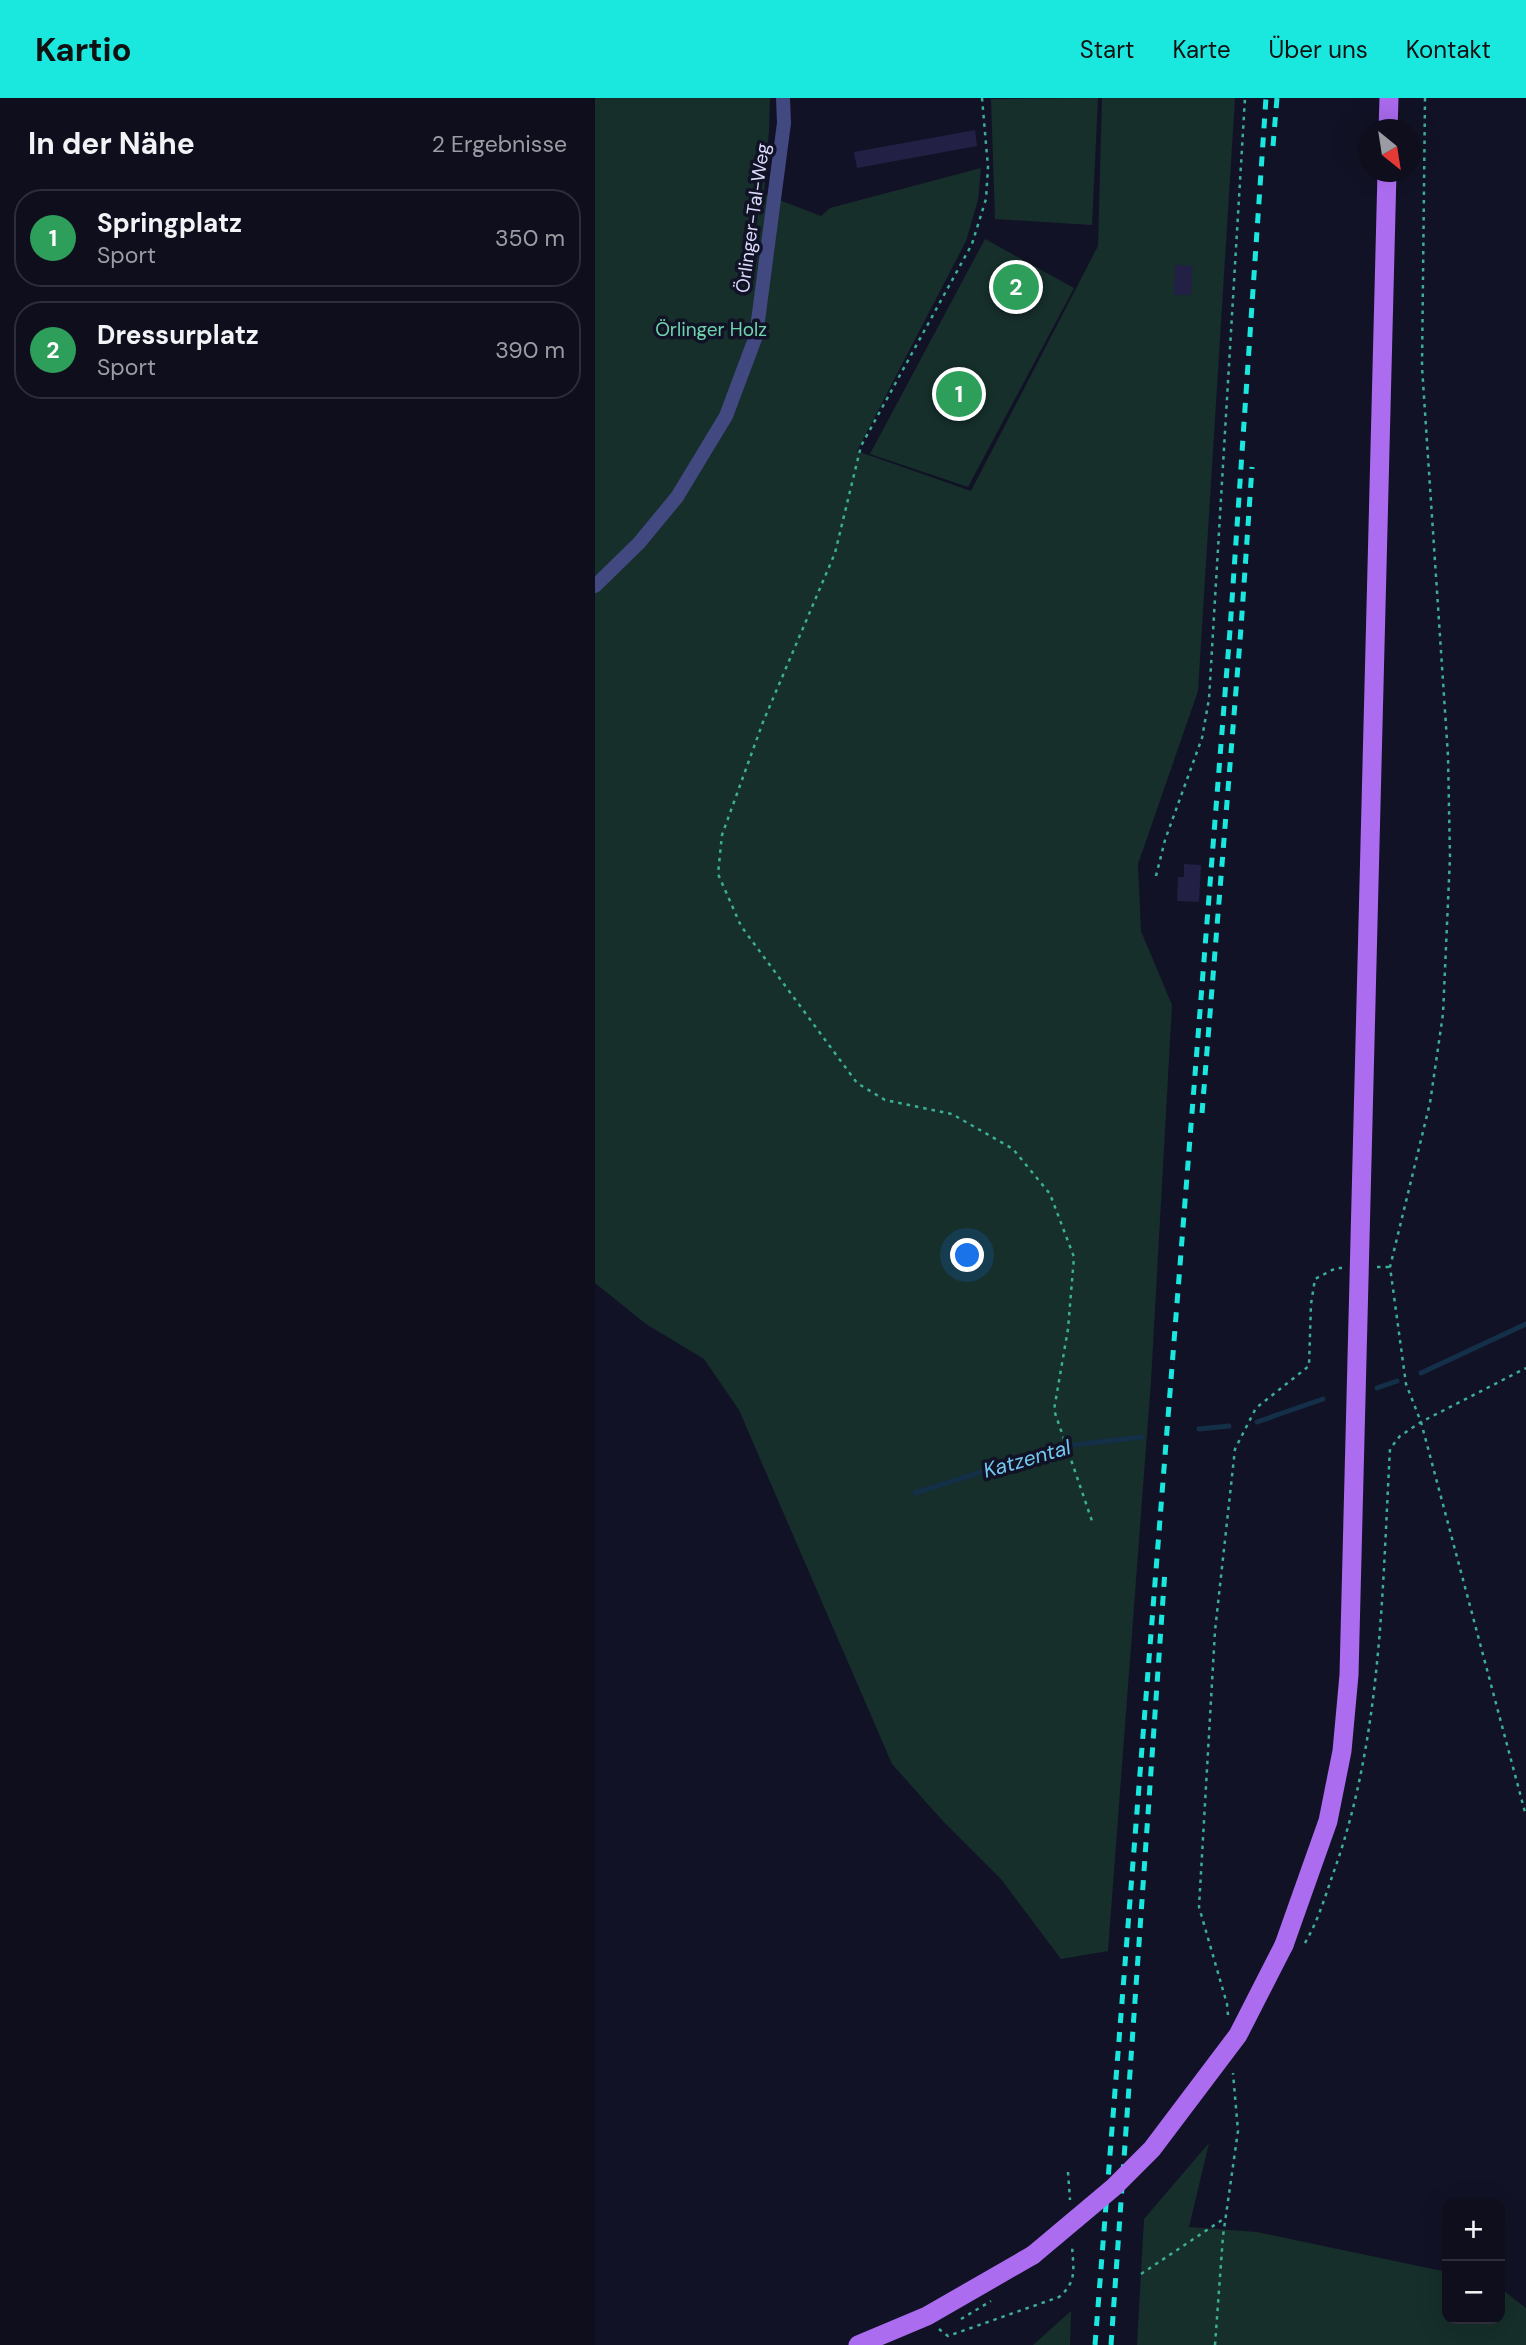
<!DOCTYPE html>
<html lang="de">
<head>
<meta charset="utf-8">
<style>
  :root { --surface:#0e0e1c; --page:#1c1c29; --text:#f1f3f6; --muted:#9b9ca3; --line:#2e2e3b; --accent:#1ae8df }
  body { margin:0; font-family:"DM Sans",sans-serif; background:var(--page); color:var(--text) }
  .controls { position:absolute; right:21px; bottom:21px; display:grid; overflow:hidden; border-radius:14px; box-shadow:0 7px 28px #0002 }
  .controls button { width:63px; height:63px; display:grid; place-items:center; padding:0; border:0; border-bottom:2px solid var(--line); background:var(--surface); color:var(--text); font:35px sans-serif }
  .compass { position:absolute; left:763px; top:21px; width:63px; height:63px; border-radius:50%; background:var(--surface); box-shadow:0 7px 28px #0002; rotate:150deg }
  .you { position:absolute; left:373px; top:1158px; width:24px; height:24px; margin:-18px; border:5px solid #fff; border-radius:50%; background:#1a73e8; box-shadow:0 0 0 10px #1a73e833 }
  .badge { display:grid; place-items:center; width:46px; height:46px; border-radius:50%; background:var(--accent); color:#fff; font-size:23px; font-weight:700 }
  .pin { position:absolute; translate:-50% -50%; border:4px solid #fff; box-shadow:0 2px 7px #0006 }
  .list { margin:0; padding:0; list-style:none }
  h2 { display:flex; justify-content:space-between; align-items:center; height:91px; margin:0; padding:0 28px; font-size:30px }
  h2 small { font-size:23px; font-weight:400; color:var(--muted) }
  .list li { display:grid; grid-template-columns:46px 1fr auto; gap:21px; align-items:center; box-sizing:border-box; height:98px; margin:0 14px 14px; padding:0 14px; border:2px solid var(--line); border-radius:28px }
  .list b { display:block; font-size:26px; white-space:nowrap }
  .list p { margin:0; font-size:23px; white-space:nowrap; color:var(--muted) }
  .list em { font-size:23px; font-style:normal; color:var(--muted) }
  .map { position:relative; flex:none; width:931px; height:2247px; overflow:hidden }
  header { display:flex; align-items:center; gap:42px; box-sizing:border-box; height:98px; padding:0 35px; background:var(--accent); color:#111 }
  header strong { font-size:33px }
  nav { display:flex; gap:38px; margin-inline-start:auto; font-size:24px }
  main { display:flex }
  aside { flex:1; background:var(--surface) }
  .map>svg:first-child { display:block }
  .green { fill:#162f2b }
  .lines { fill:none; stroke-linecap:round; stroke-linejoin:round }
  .stream { stroke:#142f48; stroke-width:5 }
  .building { fill:#222045 }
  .path { stroke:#3cae96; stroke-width:2.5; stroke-dasharray:3.5 5; stroke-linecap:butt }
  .minor { stroke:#424880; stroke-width:14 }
  .primary { stroke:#ac6cf0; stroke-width:19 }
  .rail { stroke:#1ae8df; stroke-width:5; stroke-dasharray:10 9; stroke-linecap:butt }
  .primary-bridge { stroke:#ac6cf0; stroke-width:19 }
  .labels { text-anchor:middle; stroke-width:7; stroke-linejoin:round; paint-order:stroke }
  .street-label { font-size:19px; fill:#dadbfb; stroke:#121226 }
  .park-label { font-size:19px; fill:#6dd5ac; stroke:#121226 }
  .water-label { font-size:21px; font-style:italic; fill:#73c9f1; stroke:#121226 }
</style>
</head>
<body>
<header>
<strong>Kartio</strong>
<nav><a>Start</a><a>Karte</a><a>Über uns</a><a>Kontakt</a></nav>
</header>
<main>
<aside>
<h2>In der Nähe<small>2 Ergebnisse</small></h2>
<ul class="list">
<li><span class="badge" style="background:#2e9e5b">1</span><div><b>Springplatz</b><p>Sport</p></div><em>350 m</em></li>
<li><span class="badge" style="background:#2e9e5b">2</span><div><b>Dressurplatz</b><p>Sport</p></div><em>390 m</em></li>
</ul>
</aside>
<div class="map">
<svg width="931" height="2247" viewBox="0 0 931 2247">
  <rect width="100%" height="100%" fill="#121226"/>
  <g class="green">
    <polygon points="0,0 175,0 174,32 169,96 226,118 235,110 386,70 383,102 371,143 262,353 376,393 503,148 507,0 640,0 603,593 543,766 546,833 577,907 556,1283 513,1853 466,1861 406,1781 347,1722 297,1666 144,1312 109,1261 51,1226 0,1185"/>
    <polygon points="503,0 497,127 400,121 396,1"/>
    <polygon points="390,141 479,190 373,389 275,356"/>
    <polygon points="614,2045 594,2129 662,2134 852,2174 852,2221 905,2221 905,2190 931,2210 931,2247 542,2247 549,2121"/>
    <polygon points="476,2213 475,2247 438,2247"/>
  </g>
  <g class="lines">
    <g class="stream">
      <polyline points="826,1275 931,1226"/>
      <polyline points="782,1290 802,1283"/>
      <polyline points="662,1324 728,1301"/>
      <polyline points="604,1331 634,1328"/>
      <polyline points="320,1395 470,1348 547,1339"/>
    </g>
  </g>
  <g class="building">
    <polygon points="380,32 382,48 262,70 259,54"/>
    <polygon points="580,167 598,168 596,197 579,197"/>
    <polygon points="589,766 606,767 604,804 582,803 583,779 589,779"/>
  </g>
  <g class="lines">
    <g class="path">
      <polyline points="387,0 393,69 391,101 377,146 266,348 240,455 168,624 127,737 123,776 146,828 262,985 290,1002 357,1016 418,1051 455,1096 479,1159 473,1231 459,1312 497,1423"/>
      <polyline points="830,0 827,269 853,658 855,759 848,916 835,1005 795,1169 811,1286 826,1324 931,1718"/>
      <polyline points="561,778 570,742 607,640 614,601 650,0"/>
      <polyline points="782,1169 795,1169"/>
      <path d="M710,1845c13,-22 20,-46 28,-69 49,-136 49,-282 57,-425l10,-13 21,-14 105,-54"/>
      <polyline points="633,1917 632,1906 604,1809 620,1533 640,1351 661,1310 714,1268 716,1206 720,1181 741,1170 747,1170"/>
      <polyline points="473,2074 475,2102"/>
      <polyline points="546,2176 630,2120"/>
      <polyline points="366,2221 396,2203"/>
      <path d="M344,2231l9,7 111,-39c19,-16 14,-29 13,-52"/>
      <polyline points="620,2247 628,2138 643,2033 638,1975"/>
    </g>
    <polyline class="minor" points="0,488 44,445 82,399 131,318 161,238 189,25 188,0"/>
    <g class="primary">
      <polyline points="793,32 794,0"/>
      <polyline points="689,1847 733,1723 747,1653 754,1577 792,74"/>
      <polyline points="263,2247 332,2218 438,2157"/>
    </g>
    <g class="rail">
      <polyline points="678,48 682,0"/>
      <polyline points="607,1015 646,530 657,369"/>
      <polyline points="500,2247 635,532 671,0"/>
      <polyline points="516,2247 570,1472"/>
    </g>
    <polyline class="primary-bridge" points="438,2157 519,2089 557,2051 643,1937 689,1847"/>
  </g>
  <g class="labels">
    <g class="street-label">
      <text transform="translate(157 120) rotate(-82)" y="7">Örlinger-Tal-Weg</text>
    </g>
    <g class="park-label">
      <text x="116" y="238">Örlinger Holz</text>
    </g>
    <g class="water-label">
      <text transform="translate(432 1361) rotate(-16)" y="7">Katzental</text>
    </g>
  </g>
</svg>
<div class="controls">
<button>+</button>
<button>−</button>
</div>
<svg class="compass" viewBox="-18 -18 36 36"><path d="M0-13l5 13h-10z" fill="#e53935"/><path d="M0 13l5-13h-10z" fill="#9b9ca3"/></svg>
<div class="you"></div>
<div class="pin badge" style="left:364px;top:296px;background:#2e9e5b">1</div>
<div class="pin badge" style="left:421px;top:189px;background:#2e9e5b">2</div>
</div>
</main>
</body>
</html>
